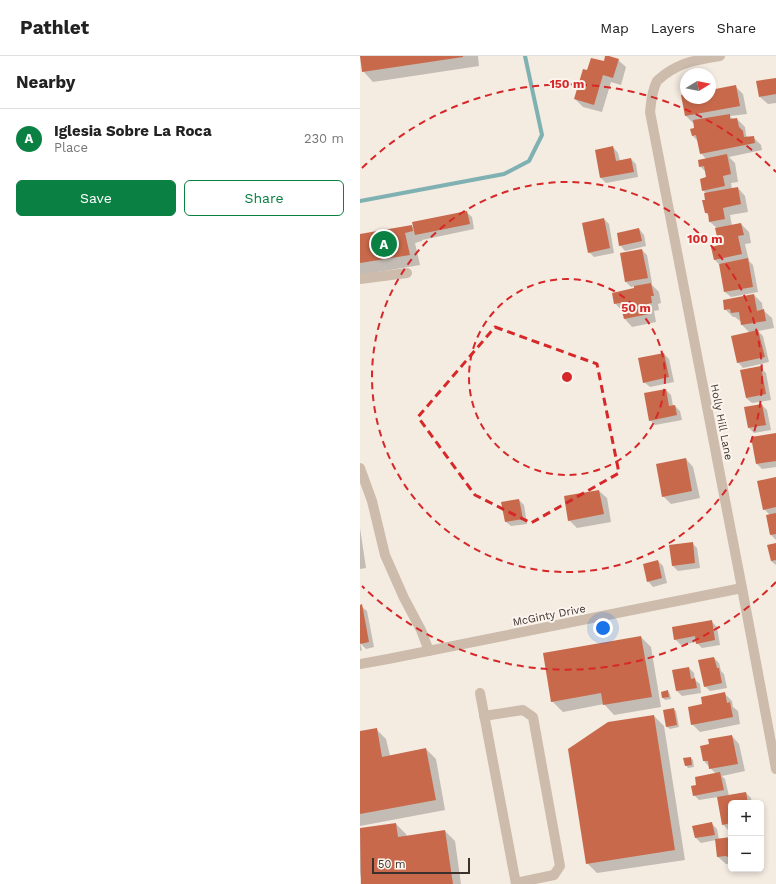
<!DOCTYPE html>
<html lang="en">
<head>
<meta charset="utf-8">
<style>
  :root { --surface:#fff; --page:#f6f6f6; --text:#222; --muted:#767676; --line:#e0e0e0; --accent:#0b8043 }
  body { margin:0; font-family:"Work Sans",sans-serif; background:var(--page); color:var(--text) }
  .controls { position:absolute; right:12px; bottom:12px; display:grid; overflow:hidden; border-radius:6px; box-shadow:0 2px 6px #0003 }
  .controls button { width:36px; height:36px; display:grid; place-items:center; padding:0; border:0; border-bottom:1px solid var(--line); background:var(--surface); color:var(--text); font:20px sans-serif }
  .compass { position:absolute; left:320px; top:12px; width:36px; height:36px; border-radius:50%; background:var(--surface); box-shadow:0 2px 6px #0003; rotate:80deg }
  .scale { position:absolute; left:12px; bottom:10px; width:98px; box-sizing:border-box; padding-left:4px; border:2px solid #3b302b; border-top:0; font-size:11px; line-height:14px; white-space:nowrap; color:#3b302b; -webkit-text-stroke:3px #fbf5ee; paint-order:stroke }
  .you { position:absolute; left:243px; top:572px; width:14px; height:14px; margin:-10px; border:3px solid #fff; border-radius:50%; background:#1a73e8; box-shadow:0 0 0 6px #1a73e833 }
  .badge { display:grid; place-items:center; width:26px; height:26px; border-radius:50%; background:var(--accent); color:#fff; font-size:13px; font-weight:700 }
  .pin { position:absolute; translate:-50% -50%; border:2px solid #fff; box-shadow:0 1px 4px #0006 }
  .list { margin:0; padding:0; list-style:none }
  h2 { display:flex; justify-content:space-between; align-items:center; height:52px; margin:0; padding:0 16px; font-size:17px }
  h2 small { font-size:13px; font-weight:400; color:var(--muted) }
  .list li { display:grid; grid-template-columns:26px 1fr auto; gap:12px; align-items:center; box-sizing:border-box; height:60px; padding:0 16px; border-top:1px solid var(--line) }
  .list b { display:block; font-size:15px; white-space:nowrap }
  .list p { margin:0; font-size:13px; white-space:nowrap; color:var(--muted) }
  .list em { font-size:13px; font-style:normal; color:var(--muted) }
  .actions { display:flex; gap:8px; padding:12px 16px }
  .actions a { flex:1; padding:9px 0; border:1px solid var(--accent); border-radius:6px; text-align:center; font-size:14px; color:var(--accent) }
  .actions .main { background:var(--accent); color:#fff }
  .map { position:relative; flex:none; width:416px; height:828px; overflow:hidden }
  header { display:flex; align-items:center; gap:24px; box-sizing:border-box; height:56px; padding:0 20px; background:var(--surface); border-bottom:1px solid var(--line) }
  header strong { font-size:19px }
  nav { display:flex; gap:22px; margin-inline-start:auto; font-size:14px }
  main { display:flex }
  aside { flex:1; background:var(--surface) }
  .map>svg:first-child { display:block }
  .shadow { fill:#0003 }
  .lines { fill:none; stroke-linecap:round; stroke-linejoin:round }
  .stream { stroke:#7fb0b2; stroke-width:4 }
  .building { fill:#c8694b }
  .minor { stroke:#cdbbac; stroke-width:10 }
  .marked { fill:none; stroke:#d62828; stroke-width:3; stroke-dasharray:8 5; stroke-linejoin:round }
  .ring { fill:none; stroke:#d62828; stroke-width:2; stroke-dasharray:7 5 }
  .labels { text-anchor:middle; stroke-width:4; stroke-linejoin:round; paint-order:stroke }
  .street-label { font-size:11px; fill:#3b302b; stroke:#fbf5ee }
  .centre { fill:#d62828; stroke:#fbf5ee; stroke-width:2 }
  .ring-label { font-size:12px; text-anchor:middle; font-weight:bold; fill:#d62828; stroke:#fbf5ee; stroke-width:4; stroke-linejoin:round; paint-order:stroke }
</style>
</head>
<body>
<header>
<strong>Pathlet</strong>
<nav><a>Map</a><a>Layers</a><a>Share</a></nav>
</header>
<main>
<aside>
<h2>Nearby<small></small></h2>
<ul class="list">
<li><span class="badge">A</span><div><b>Iglesia Sobre La Roca</b><p>Place</p></div><em>230 m</em></li>
</ul>
<div class="actions"><a class="main">Save</a><a>Share</a></div>
</aside>
<div class="map">
<svg width="416" height="828" viewBox="0 0 416 828">
  <rect width="100%" height="100%" fill="#f4ebe1"/>
  <g class="shadow">
    <polygon points="1,0 118,0 119,10 13,26 3,15"/>
    <polygon points="258,4 266,11 261,29 251,26 242,56 223,51 215,43 228,16 245,7"/>
    <polygon points="416,23 416,47 408,48 400,41"/>
    <polygon points="376,31 383,38 387,58 370,60 374,64 377,63 385,71 386,79 388,82 393,81 401,89 402,94 369,101 375,107 378,126 371,127 372,133 378,132 385,140 388,156 370,159 372,170 381,168 389,176 391,187 385,188 389,205 393,209 398,236 371,241 365,236 360,209 355,204 352,192 360,190 358,173 350,166 350,161 346,157 346,137 343,134 347,122 346,116 340,110 346,103 341,97 338,85 332,79 335,72 334,67 333,67 325,59 326,39 326,42 350,42 350,35"/>
    <polygon points="253,91 258,97 260,105 271,103 276,108 278,121 246,127 241,122 236,94"/>
    <polygon points="106,156 112,161 114,173 62,184 62,185 55,187 60,209 0,219 0,179 51,170 55,173"/>
    <polygon points="244,163 249,168 254,197 234,201 229,196"/>
    <polygon points="279,173 284,179 286,190 265,195 260,189"/>
    <polygon points="282,194 287,199 292,227 291,228 299,236 301,247 298,248 299,254 294,255 296,266 272,271 265,263 262,255 255,247 276,233 275,230 271,231 266,226 261,198"/>
    <polygon points="394,239 402,247 403,255 404,255 412,262 414,272 398,275 403,280 409,306 383,312 378,306 390,277 382,269 381,265 380,265 375,261 373,261 365,253"/>
    <polygon points="304,298 309,303 314,326 290,331 284,326"/>
    <polygon points="401,312 406,317 411,344 392,347 386,342"/>
    <polygon points="306,334 311,339 313,350 315,350 320,355 322,364 295,369 290,364"/>
    <polygon points="402,349 407,354 411,374 394,377 389,372"/>
    <polygon points="416,378 416,411 402,413 397,408 392,382"/>
    <polygon points="326,403 333,411 340,442 311,448 303,440"/>
    <polygon points="416,423 416,484 411,479 407,460 410,459 404,453"/>
    <polygon points="239,435 247,442 251,466 217,472 209,464"/>
    <polygon points="159,444 164,449 167,468 151,470 145,465"/>
    <polygon points="0,472 6,512 0,513"/>
    <polygon points="332,487 337,492 340,512 318,515 313,510 310,490"/>
    <polygon points="416,488 416,509 411,505"/>
    <polygon points="298,505 303,510 307,527 293,531 288,525"/>
    <polygon points="0,550 1,550 7,555 14,591 6,593 1,588"/>
    <polygon points="351,565 357,571 360,589 342,592 336,586 321,589 315,583"/>
    <polygon points="281,581 291,591 301,651 254,659 244,648 203,656 192,645"/>
    <polygon points="0,587 2,594 0,595"/>
    <polygon points="354,602 359,607 361,615 364,618 367,632 350,635 345,630"/>
    <polygon points="329,612 334,617 335,624 340,628 341,637 322,640 317,635 313,615"/>
    <polygon points="307,635 310,638 311,643 305,644 303,642 302,636"/>
    <polygon points="364,637 372,645 373,651 378,655 380,668 340,676 332,668 343,649"/>
    <polygon points="313,653 316,655 319,671 310,673 307,671"/>
    <polygon points="294,660 304,670 325,804 237,817 227,807"/>
    <polygon points="16,673 26,683 30,700 66,693 76,703 85,754 0,770 0,676"/>
    <polygon points="372,680 379,688 385,715 362,720 365,723 369,740 386,737 391,742 392,747 371,747 371,773 368,774 363,768 358,741 339,744 334,739 338,729 356,718 344,705 350,688"/>
    <polygon points="331,702 333,704 334,711 328,712 326,709"/>
    <polygon points="36,768 46,778 47,781 85,775 95,785 101,828 2,828 0,816 0,773"/>
    <polygon points="352,768 357,773 359,784 371,782 371,808 366,808 358,801 356,784 341,787 336,782 334,771"/>
    <polygon points="385,813 397,813 395,815 390,816"/>
  </g>
  <g class="lines">
    <polyline class="stream" points="0,145 144,118 169,105 182,79 165,0"/>
  </g>
  <g class="building">
    <polygon points="0,0 103,0 103,1 2,16"/>
    <polygon points="245,0 249,0 259,3 253,22 243,19 234,49 214,43 223,13 227,14 231,2 244,5"/>
    <polygon points="416,22 416,38 399,41 396,25"/>
    <polygon points="376,29 380,50 325,60 321,39 326,38 326,42 350,42 350,34"/>
    <polygon points="370,58 370,63 377,62 379,71 383,75 384,81 394,80 395,87 340,98 336,79 332,80 330,73 334,72 333,64"/>
    <polygon points="253,90 256,105 271,102 274,116 240,122 235,94"/>
    <polygon points="367,98 371,118 363,120 365,130 342,135 340,123 346,121 344,110 339,111 338,104"/>
    <polygon points="378,131 381,148 363,152 365,163 349,166 348,157 345,157 342,144 345,144 344,137"/>
    <polygon points="107,155 110,168 55,179 52,166"/>
    <polygon points="244,162 250,192 228,197 222,167"/>
    <polygon points="381,167 384,179 378,180 382,198 354,204 351,191 359,189 355,172"/>
    <polygon points="52,169 53,175 45,177 50,199 0,207 0,178"/>
    <polygon points="279,172 282,185 259,190 257,177"/>
    <polygon points="282,193 288,222 265,226 260,197"/>
    <polygon points="388,202 393,231 364,236 359,208"/>
    <polygon points="291,227 294,240 291,240 292,247 287,248 289,258 264,263 260,247 254,248 252,237 274,232 274,230"/>
    <polygon points="394,238 397,255 404,253 406,265 381,269 379,256 371,257 370,253 364,254 363,244"/>
    <polygon points="398,274 405,301 377,307 371,280"/>
    <polygon points="304,297 309,321 283,327 278,302"/>
    <polygon points="401,310 406,338 386,342 380,314"/>
    <polygon points="306,333 309,350 315,349 317,359 289,365 284,337"/>
    <polygon points="402,348 406,369 388,372 384,351"/>
    <polygon points="416,377 416,405 396,408 391,381"/>
    <polygon points="326,402 332,435 302,441 296,408"/>
    <polygon points="416,421 416,451 403,454 397,425"/>
    <polygon points="239,434 244,458 208,465 204,440"/>
    <polygon points="159,443 163,463 145,466 141,446"/>
    <polygon points="416,457 416,478 410,479 406,459"/>
    <polygon points="333,486 335,507 312,510 309,489"/>
    <polygon points="416,487 416,504 411,505 407,489"/>
    <polygon points="298,504 302,522 287,526 283,508"/>
    <polygon points="2,548 9,586 0,588 0,549"/>
    <polygon points="352,564 355,584 336,588 335,580 314,584 312,571"/>
    <polygon points="281,580 292,641 243,649 241,637 191,646 183,597"/>
    <polygon points="354,601 357,612 359,612 362,627 344,631 338,604"/>
    <polygon points="329,611 331,623 335,622 337,632 316,635 312,614"/>
    <polygon points="308,634 309,641 302,642 301,636"/>
    <polygon points="365,636 367,647 370,646 373,661 331,669 328,651 342,648 341,641"/>
    <polygon points="314,652 317,669 306,671 303,654"/>
    <polygon points="294,659 315,794 226,808 208,693 248,666"/>
    <polygon points="17,672 22,701 66,692 76,744 0,758 0,675"/>
    <polygon points="372,679 378,708 349,713 348,705 343,705 340,690 349,688 348,683"/>
    <polygon points="331,701 332,709 325,710 323,702"/>
    <polygon points="360,716 364,734 333,740 331,730 336,729 335,721"/>
    <polygon points="386,736 388,747 371,747 371,767 362,769 357,741"/>
    <polygon points="352,766 355,779 335,782 332,770"/>
    <polygon points="36,767 38,781 85,774 93,828 1,828 0,772"/>
    <polygon points="371,781 371,803 366,800 357,801 355,783"/>
  </g>
  <g class="lines">
    <g class="minor">
      <path d="M360,0c-22,4 -37,5 -56,19 -2,2 -5,4 -7,6 -5,9 -6,21 -7,31l92,476 34,181"/>
      <polyline points="0,223 47,217"/>
      <polyline points="0,412 12,445 25,499 44,542 61,574 69,595"/>
      <polyline points="0,608 28,603 382,532"/>
      <polyline points="120,637 156,828"/>
      <polyline points="124,660 163,654 173,661 200,810 194,819 156,827"/>
    </g>
  </g>
  <path class="marked" d="M135,271l102,37 22,109 -88,50 -56,-28 -57,-78z"/>
  <g class="ring">
    <circle cx="207" cy="321" r="98"/>
    <circle cx="207" cy="321" r="195"/>
    <path d="M416 526A293 293 0 0 1 2 530M2 112A293 293 0 0 1 416 116"/>
  </g>
  <g class="labels">
    <g class="street-label">
      <text transform="translate(362 366) rotate(79)" y="4">Holly Hill Lane</text>
      <text transform="translate(189 559) rotate(-11)" y="4">McGinty Drive</text>
    </g>
  </g>
  <circle cx="207" cy="321" r="6" class="centre"/>
  <g class="ring-label">
    <text x="207" y="32">150 m</text>
    <text x="345" y="187">100 m</text>
    <text x="276" y="256">50 m</text>
  </g>
</svg>
<div class="controls">
<button>+</button>
<button>−</button>
</div>
<svg class="compass" viewBox="-18 -18 36 36"><path d="M0-13l5 13h-10z" fill="#e53935"/><path d="M0 13l5-13h-10z" fill="#767676"/></svg>
<div class="scale">50 m</div>
<div class="you"></div>
<div class="pin badge" style="left:24px;top:188px">A</div>
</div>
</main>
</body>
</html>
